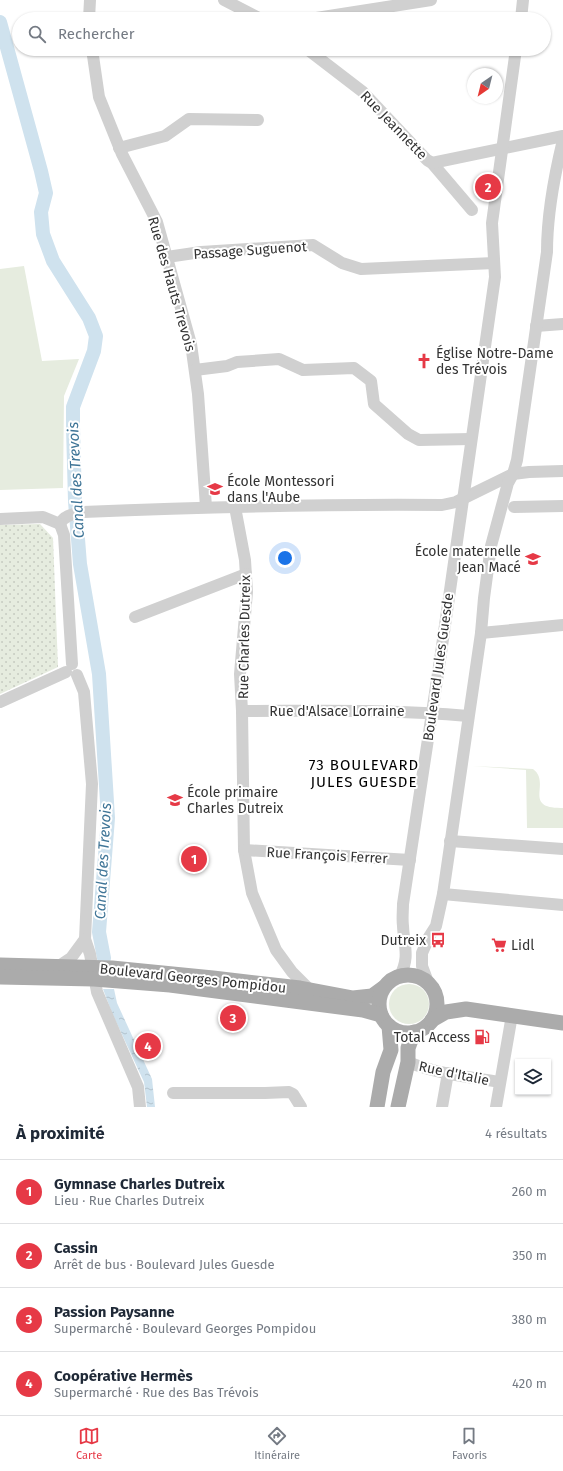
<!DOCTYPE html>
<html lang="fr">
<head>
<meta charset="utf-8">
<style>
  :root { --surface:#fff; --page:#f2f2f3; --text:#1f2937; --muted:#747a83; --line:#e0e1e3; --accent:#e63946 }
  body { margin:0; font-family:"Fira Sans",sans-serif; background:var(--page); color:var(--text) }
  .controls { position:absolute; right:12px; bottom:12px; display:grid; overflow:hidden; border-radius:0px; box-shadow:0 1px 3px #0004 }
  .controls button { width:36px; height:36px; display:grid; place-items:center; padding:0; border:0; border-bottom:1px solid var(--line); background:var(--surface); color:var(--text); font:20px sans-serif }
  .compass { position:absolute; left:467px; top:68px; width:36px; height:36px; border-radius:50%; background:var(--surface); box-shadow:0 1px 3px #0004; rotate:215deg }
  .you { position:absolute; left:285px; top:558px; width:14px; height:14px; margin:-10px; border:3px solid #fff; border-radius:50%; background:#1a73e8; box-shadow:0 0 0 6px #1a73e833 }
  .badge { display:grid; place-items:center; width:26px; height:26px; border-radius:50%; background:var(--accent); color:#fff; font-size:13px; font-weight:700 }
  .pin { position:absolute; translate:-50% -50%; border:2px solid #fff; box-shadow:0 1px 4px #0006 }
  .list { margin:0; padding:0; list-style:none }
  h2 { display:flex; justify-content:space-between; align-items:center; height:52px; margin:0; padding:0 16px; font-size:17px }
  h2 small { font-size:13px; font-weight:400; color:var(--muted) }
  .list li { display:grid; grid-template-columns:26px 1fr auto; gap:12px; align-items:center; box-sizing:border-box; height:64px; padding:0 16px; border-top:1px solid var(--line) }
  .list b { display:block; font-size:15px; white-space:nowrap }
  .list p { margin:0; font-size:13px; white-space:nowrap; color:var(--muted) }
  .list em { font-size:13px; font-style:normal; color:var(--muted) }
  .icon { flex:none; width:22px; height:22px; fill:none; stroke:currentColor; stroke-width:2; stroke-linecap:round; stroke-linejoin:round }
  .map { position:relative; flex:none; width:563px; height:1107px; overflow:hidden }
  .search { position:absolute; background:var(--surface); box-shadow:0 1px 3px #0004; left:12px; right:12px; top:12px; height:44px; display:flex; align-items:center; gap:10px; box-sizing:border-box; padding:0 14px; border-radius:22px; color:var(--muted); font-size:15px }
  .sheet { height:308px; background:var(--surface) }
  nav { display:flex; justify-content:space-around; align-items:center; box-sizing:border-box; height:56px; border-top:1px solid var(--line); background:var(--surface); font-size:11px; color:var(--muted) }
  nav a { display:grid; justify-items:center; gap:2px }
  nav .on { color:var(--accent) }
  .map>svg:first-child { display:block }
  .green { fill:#e6ecdf }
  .park { fill:url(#park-dots) }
  .water { fill:url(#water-ripples) }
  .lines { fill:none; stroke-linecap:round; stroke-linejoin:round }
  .river { stroke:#cfe2ee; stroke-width:14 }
  .minor { stroke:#d0d0d0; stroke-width:12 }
  .major { stroke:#ababab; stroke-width:15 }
  .labels { text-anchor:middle; stroke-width:4; stroke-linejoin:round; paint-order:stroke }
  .street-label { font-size:14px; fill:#333; stroke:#fff }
  .poi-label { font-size:14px; fill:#333; stroke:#fff; text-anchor:start }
  .water-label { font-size:15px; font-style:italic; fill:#3f7597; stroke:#fff }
  .neighbourhood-label { font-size:15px; letter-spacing:1px; fill:#000; stroke:#fff }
</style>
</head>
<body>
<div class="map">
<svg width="563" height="1107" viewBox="0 0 563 1107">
  <defs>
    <pattern id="park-dots" width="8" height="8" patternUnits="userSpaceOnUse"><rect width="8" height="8" fill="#e6ecdf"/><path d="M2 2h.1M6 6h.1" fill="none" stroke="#c6cbc0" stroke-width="1.8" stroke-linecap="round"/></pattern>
    <pattern id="water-ripples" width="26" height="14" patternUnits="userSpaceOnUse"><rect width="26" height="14" fill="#cfe2ee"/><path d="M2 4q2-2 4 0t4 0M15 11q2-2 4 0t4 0" fill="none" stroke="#b2c2cd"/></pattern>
  </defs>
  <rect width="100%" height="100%" fill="#fff"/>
  <g class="green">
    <polygon points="24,266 42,361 79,359 64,396 63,488 0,490 0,269"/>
    <path d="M472,766l61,3c19,14 -12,40 30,39v20h-36l-1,-58z"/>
    <circle cx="409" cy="1004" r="20"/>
  </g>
  <polygon class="park" points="40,524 53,538 58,667 0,694 0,525"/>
  <polygon class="water" points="103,989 114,989 117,1003 152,1079 155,1107 147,1107 144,1082 112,1013"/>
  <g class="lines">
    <polyline class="river" points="0,22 41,171 46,193 41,212 43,234 53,261 89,318 96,336 94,351 73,407 73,427 75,501 80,564 99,674 108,818 99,932 104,958"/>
    <g class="minor">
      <polyline points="224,0 261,19"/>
      <polyline points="89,19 90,0"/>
      <polyline points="310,19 431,0"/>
      <polyline points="521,19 523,0"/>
      <polyline points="92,49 99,97 122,154 157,222 191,344 198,394 206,507"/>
      <polyline points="307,49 363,92 427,160 432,163 472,210"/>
      <polyline points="119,148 165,136 189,119 258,120"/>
      <polyline points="432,163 563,136"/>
      <polyline points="167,257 201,252 313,245 342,263 361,269 494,263"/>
      <polyline points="536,326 563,324"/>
      <polyline points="195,370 227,366 237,362 279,359 303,370 354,368 371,381 374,404 408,434 419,440 471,439"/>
      <polyline points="235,507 245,560 247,592 240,674 242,711 244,850 252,893 276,950 292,972 310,990"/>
      <polyline points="514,507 563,506"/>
      <polyline points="0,519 43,517 60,524"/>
      <path d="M60,524c4,-9 14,-10 23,-12 120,-5 239,-8 359,-7l14,-3 57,-28 16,-2 34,-1"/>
      <polyline points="60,524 64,535 72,664"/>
      <polyline points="135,617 246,574"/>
      <polyline points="481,633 563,625"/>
      <polyline points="77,675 84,692 92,784 85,939 90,954 97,992 138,1087 140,1107"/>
      <polyline points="0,702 66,672"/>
      <path d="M242,711c76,0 151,-2 226,5"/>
      <polyline points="450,841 563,849"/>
      <polyline points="244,850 410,860"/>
      <polyline points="443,894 563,905"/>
      <polyline points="59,966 71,958 85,939"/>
      <path d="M400,976c10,-20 4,-29 3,-50 -1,-7 0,-15 0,-22l37,-244 55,-383 -3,-54 24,-174"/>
      <path d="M428,982l-6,-16v-13l7,-16 7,-11 7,-32 38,-261 3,-35 7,-52 17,-63 5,-9 4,-14 30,-208c0,-38 7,-75 16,-112"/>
      <path d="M408,1062c29,12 61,15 92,20"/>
      <polyline points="173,1093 265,1093 289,1092 293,1094 301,1107"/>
      <polyline points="442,1107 448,1073"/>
      <polyline points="496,1107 512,1015"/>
    </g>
    <g class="major">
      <polyline points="0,965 112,968 213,978 300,988 353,998 372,996 383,988"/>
      <circle cx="408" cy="1004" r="29"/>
      <polyline points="0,977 94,979 170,985 363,1010 381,1015"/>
      <polyline points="432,1020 446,1012 466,1009 563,1023"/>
      <polyline points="377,1107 383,1072 391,1050 389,1026"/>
      <polyline points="398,1107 408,1062 408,1048 414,1032"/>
    </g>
  </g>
  <defs>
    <g id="church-bare" transform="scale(1.2)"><path d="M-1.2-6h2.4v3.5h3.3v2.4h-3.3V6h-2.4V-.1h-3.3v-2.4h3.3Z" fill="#e63946" stroke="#fff" stroke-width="2.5" paint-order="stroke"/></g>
    <g id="school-bare" transform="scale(1.2)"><path d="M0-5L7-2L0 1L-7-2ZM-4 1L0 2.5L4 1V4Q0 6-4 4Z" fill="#e63946" stroke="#fff" stroke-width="2.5" paint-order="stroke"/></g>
    <g id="bus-bare" transform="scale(1.2)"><path d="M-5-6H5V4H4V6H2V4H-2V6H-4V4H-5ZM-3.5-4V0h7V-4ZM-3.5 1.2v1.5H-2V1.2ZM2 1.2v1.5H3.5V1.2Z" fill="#e63946" stroke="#fff" stroke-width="2.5" paint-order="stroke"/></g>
    <g id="supermarket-bare" transform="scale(1.2)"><path d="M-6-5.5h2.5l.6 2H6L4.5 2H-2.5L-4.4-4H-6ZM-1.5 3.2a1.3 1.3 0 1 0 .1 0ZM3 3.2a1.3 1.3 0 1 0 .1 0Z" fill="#e63946" stroke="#fff" stroke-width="2.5" paint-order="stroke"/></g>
    <g id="fuel-bare" transform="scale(1.2)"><path d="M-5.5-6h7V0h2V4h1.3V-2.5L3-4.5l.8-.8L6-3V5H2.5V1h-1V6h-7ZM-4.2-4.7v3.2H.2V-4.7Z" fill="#e63946" stroke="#fff" stroke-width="2.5" paint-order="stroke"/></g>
  </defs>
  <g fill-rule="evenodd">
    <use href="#church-bare" x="424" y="361"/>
    <use href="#school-bare" x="215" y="489"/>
    <use href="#school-bare" x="533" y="559"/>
    <use href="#school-bare" x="175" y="800"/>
    <use href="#bus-bare" x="438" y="940"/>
    <use href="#supermarket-bare" x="499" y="945"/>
    <use href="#fuel-bare" x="482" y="1037"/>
  </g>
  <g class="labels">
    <g class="street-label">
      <text transform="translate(394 125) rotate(46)" y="5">Rue Jeannette</text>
      <text transform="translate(250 250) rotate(-4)" y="5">Passage Suguenot</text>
      <text transform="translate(172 284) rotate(74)" y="5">Rue des Hauts Trevois</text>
      <text transform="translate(244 637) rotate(-89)" y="5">Rue Charles Dutreix</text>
      <text transform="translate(438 667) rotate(-82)" y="5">Boulevard Jules Guesde</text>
      <text x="337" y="716">Rue d'Alsace Lorraine</text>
      <text transform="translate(327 855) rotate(3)" y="5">Rue François Ferrer</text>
      <text transform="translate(193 978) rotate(6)" y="5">Boulevard Georges Pompidou</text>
      <text transform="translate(454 1073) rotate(12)" y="5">Rue d'Italie</text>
    </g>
    <g class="poi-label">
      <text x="436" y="358">Église Notre-Dame<tspan x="436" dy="16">des Trévois</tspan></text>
      <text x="227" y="486">École Montessori<tspan x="227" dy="16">dans l'Aube</tspan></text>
      <text x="521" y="556" text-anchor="end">École maternelle<tspan x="521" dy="16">Jean Macé</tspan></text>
      <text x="187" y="797">École primaire<tspan x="187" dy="16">Charles Dutreix</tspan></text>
      <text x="426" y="945" text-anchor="end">Dutreix</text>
      <text x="511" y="950">Lidl</text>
      <text x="470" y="1042" text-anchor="end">Total Access</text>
    </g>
    <g class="water-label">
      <text transform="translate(76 480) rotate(-93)" y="5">Canal des Trevois</text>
      <text transform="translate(103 861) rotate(-87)" y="5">Canal des Trevois</text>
    </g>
    <g class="neighbourhood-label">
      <text x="364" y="770">73 BOULEVARD<tspan x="364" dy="17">JULES GUESDE</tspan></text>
    </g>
  </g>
</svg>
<div class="controls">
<button><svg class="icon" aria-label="layers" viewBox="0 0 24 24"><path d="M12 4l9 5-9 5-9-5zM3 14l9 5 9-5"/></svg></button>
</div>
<svg class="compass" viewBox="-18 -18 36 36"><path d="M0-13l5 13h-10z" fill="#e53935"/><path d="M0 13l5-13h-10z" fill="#747a83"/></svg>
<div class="you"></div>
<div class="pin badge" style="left:194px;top:859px">1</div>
<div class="pin badge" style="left:488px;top:187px">2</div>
<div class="pin badge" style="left:233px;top:1018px">3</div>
<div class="pin badge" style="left:148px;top:1046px">4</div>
<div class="search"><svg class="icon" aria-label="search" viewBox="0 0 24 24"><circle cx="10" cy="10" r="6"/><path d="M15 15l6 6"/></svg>Rechercher</div>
</div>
<section class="sheet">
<h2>À proximité<small>4 résultats</small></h2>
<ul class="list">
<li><span class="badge">1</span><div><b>Gymnase Charles Dutreix</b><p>Lieu · Rue Charles Dutreix</p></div><em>260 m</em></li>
<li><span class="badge">2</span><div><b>Cassin</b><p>Arrêt de bus · Boulevard Jules Guesde</p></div><em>350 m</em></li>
<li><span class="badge">3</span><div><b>Passion Paysanne</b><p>Supermarché · Boulevard Georges Pompidou</p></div><em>380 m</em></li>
<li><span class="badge">4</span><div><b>Coopérative Hermès</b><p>Supermarché · Rue des Bas Trévois</p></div><em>420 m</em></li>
</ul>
</section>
<nav>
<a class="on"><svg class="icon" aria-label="map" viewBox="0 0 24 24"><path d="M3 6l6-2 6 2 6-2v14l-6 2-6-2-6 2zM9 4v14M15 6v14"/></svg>Carte</a>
<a><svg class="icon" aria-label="directions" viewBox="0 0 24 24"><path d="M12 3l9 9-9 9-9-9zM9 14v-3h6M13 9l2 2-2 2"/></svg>Itinéraire</a>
<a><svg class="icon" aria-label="saved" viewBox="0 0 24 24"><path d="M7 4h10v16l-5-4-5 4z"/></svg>Favoris</a>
</nav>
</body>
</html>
